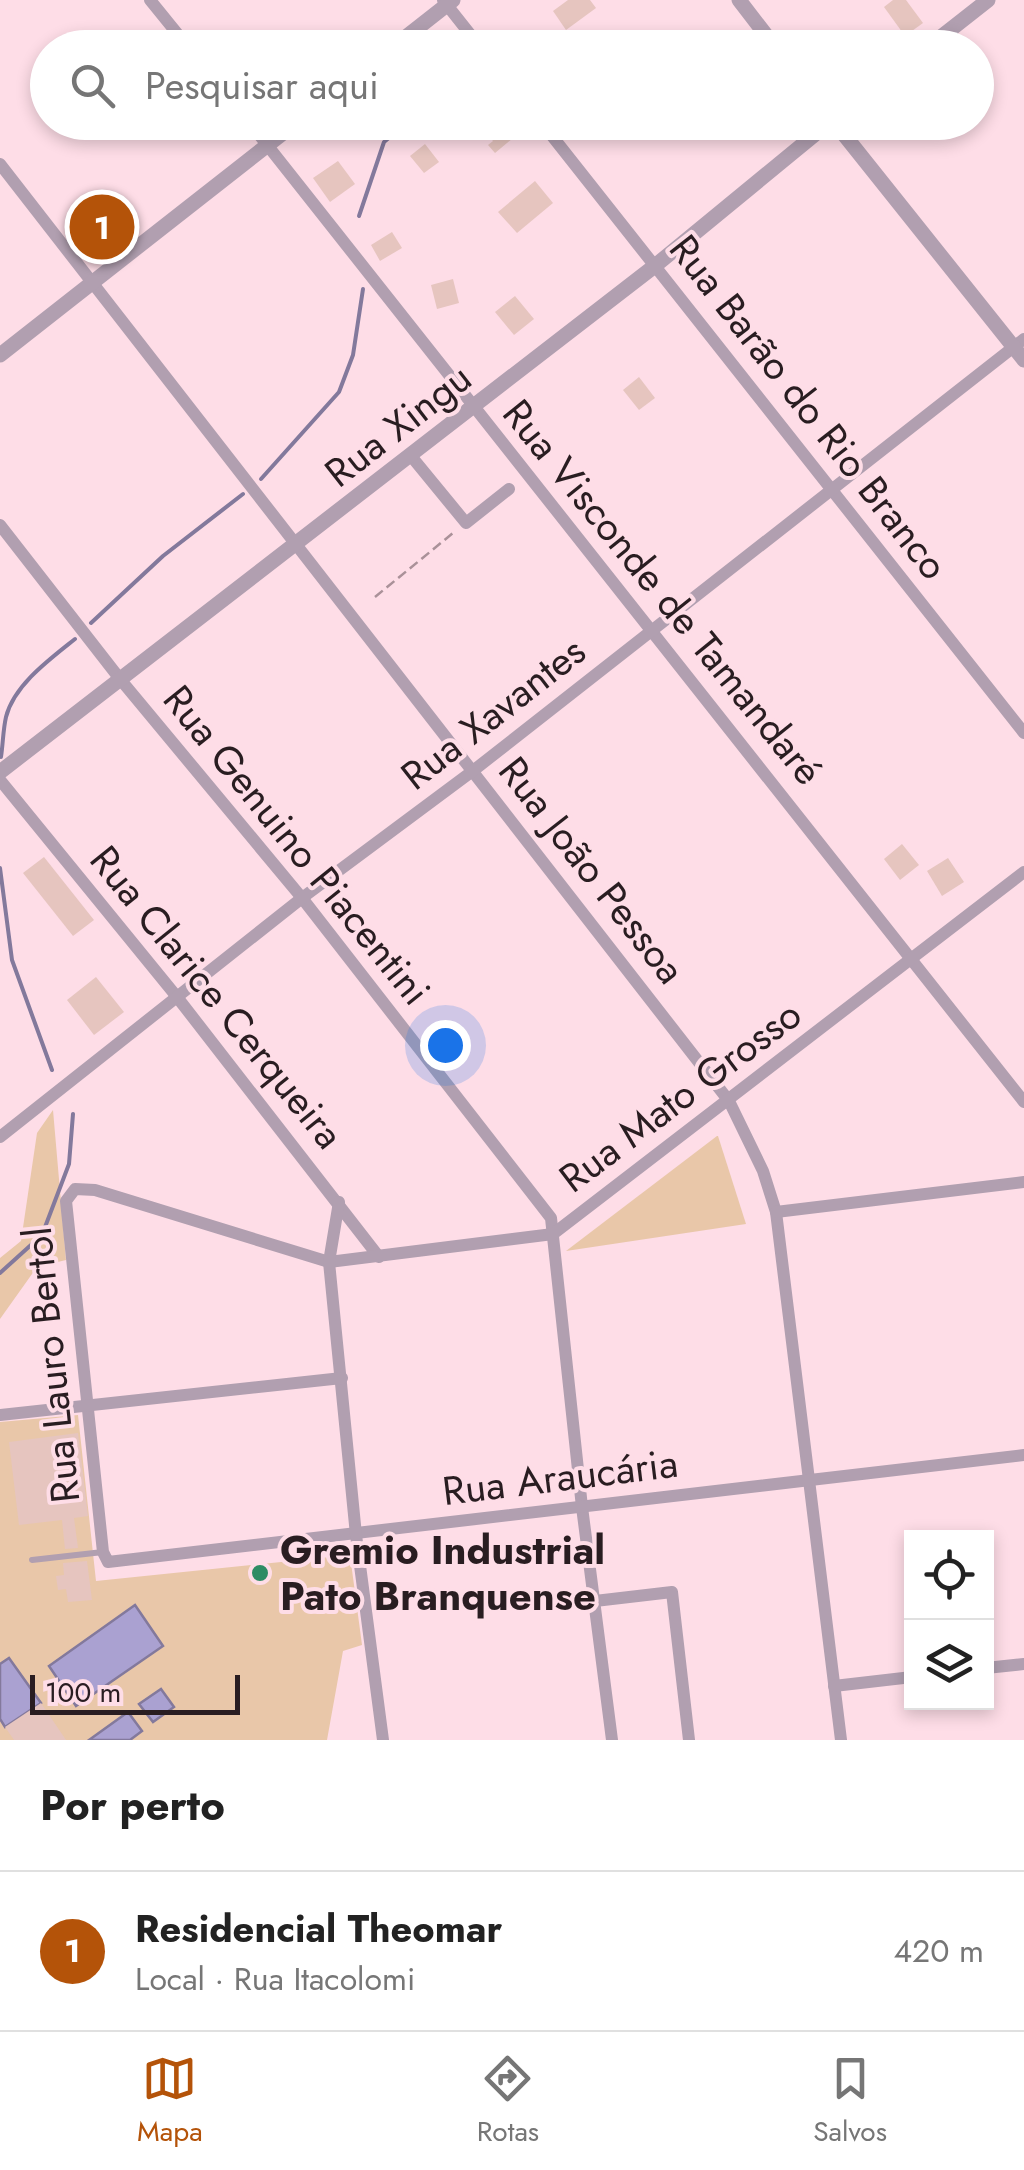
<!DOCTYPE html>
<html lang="pt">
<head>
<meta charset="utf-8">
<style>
  :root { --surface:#fff; --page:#f2f2f2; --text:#222; --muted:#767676; --line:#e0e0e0; --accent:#b45309 }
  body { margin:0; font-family:Jost,sans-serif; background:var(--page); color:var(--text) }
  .controls { position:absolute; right:30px; bottom:30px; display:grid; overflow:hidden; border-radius:0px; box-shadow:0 5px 15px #0003 }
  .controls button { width:90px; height:90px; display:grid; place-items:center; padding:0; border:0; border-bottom:2px solid var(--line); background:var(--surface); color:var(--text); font:50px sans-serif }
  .scale { position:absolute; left:30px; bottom:25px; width:210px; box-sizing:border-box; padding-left:10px; border:5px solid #291d21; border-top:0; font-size:28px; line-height:35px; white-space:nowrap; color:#291d21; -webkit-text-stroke:8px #fedde7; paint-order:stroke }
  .you { position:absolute; left:445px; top:1045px; width:35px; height:35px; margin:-25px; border:8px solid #fff; border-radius:50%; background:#1a73e8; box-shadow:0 0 0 15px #1a73e833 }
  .badge { display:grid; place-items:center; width:65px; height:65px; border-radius:50%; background:var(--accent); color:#fff; font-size:32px; font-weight:700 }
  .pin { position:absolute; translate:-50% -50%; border:5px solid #fff; box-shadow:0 2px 10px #0006 }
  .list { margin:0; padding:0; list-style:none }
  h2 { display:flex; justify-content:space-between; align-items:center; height:130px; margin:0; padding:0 40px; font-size:42px }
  h2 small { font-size:32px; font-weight:400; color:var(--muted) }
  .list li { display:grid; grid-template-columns:65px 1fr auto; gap:30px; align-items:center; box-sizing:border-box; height:160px; padding:0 40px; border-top:2px solid var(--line) }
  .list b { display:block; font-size:38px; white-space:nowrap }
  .list p { margin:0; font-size:32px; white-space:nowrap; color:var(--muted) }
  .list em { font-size:32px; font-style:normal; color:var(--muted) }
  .icon { flex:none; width:55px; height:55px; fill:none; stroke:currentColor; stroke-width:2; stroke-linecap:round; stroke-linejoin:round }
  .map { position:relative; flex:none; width:1024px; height:1740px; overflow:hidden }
  .search { position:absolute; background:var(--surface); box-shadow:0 5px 15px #0003; left:30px; right:30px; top:30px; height:110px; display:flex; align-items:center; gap:25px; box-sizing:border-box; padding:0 35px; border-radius:55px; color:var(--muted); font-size:38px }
  .sheet { height:290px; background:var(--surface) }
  nav { display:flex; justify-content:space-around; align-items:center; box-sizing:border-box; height:140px; border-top:2px solid var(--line); background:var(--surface); font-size:28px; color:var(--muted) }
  nav a { display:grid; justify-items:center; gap:5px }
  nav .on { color:var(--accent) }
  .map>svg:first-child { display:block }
  .green { fill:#e9c7a9 }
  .water { fill:#aaa1d1; stroke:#83799c; stroke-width:2.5 }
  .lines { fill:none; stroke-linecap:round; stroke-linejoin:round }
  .stream { stroke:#83799c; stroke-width:4 }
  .building { fill:#e6c5bf }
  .path { stroke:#aa9199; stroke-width:2.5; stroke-dasharray:10 5; stroke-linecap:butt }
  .service { stroke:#b19fb0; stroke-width:6 }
  .minor { stroke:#b19fb0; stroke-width:12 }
  .tertiary { stroke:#b19fb0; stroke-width:15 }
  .poi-dot { fill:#2e8c64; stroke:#fedde7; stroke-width:4 }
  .labels { text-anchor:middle; stroke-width:8; stroke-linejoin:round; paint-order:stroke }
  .street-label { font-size:40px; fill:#291d21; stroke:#fedde7 }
  .poi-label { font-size:40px; font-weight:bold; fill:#291d21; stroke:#fedde7; text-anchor:start }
</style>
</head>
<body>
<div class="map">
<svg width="1024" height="1740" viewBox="0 0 1024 1740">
  <rect width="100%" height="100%" fill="#fedde7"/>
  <g class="green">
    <polygon points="53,1110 66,1260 37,1267 0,1319 0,1258 21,1241 37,1133"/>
    <polygon points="718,1136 746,1224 566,1251 717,1136"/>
    <polygon points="78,1415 96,1581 350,1555 362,1645 343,1651 327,1740 0,1740 0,1422"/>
  </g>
  <g class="water">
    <polygon points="135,1605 163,1646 76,1706 49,1666"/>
    <polygon points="9,1658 41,1703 5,1727 0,1719 0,1664"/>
    <polygon points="161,1689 174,1707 153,1722 139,1704"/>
    <polygon points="128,1712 142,1731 130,1740 89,1740"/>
  </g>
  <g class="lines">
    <g class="stream">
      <polyline points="359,216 384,142 408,122"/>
      <polyline points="261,479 339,392 353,355 363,289"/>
      <polyline points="91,623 163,556 243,494"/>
      <path d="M1,757c2,-13 2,-27 5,-40 8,-32 44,-58 69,-78"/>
      <polyline points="0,868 12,960 52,1070"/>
      <polyline points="0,1273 42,1235 69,1164 73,1114"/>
    </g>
  </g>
  <g class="building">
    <polygon points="568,0 590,0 596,8 566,30 553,11"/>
    <polygon points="893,0 906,0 923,23 905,36 884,7"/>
    <polygon points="491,122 531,122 531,123 495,153 488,145 493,141 483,129"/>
    <polygon points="425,144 439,162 424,173 410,156"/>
    <polygon points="338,161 355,184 330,202 313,178"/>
    <polygon points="535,181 553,203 517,233 498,212"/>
    <polygon points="109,202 129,226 95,252 76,228"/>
    <polygon points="392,232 402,248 380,261 371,245"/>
    <polygon points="453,279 459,303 437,309 431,285"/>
    <polygon points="515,296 534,319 514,335 495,312"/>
    <polygon points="639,377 655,398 639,410 623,390"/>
    <polygon points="902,844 919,865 900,880 884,859"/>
    <polygon points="44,857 94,920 73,936 23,873"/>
    <polygon points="948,858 964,882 942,896 927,871"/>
    <polygon points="96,977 124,1012 94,1035 67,1000"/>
    <polygon points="78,1433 88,1516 74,1518 78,1548 65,1549 62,1520 19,1525 9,1442"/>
    <polygon points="87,1561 92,1600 68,1602 66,1589 58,1590 56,1576 64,1575 63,1563"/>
    <polygon points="41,1703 66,1740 14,1740 5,1727"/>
  </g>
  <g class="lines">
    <polyline class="path" points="375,597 453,533"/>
    <polyline class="service" points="32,1560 103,1552"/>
    <g class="minor">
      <polyline points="150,0 189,48"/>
      <polyline points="443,0 481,48"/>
      <polyline points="249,122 1024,1102"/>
      <polyline points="541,122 1024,733"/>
      <polyline points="0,164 729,1101 763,1171 776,1212 841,1740"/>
      <polyline points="411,456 466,523 509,489"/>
      <polyline points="0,525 120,679 302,898 551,1218 582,1507 612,1740"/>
      <polyline points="0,780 177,997 379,1257"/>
      <polyline points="1024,872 553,1234 329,1262 95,1190 75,1189 66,1201 103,1552 108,1562 1024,1455"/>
      <polyline points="0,1137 302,898 474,770 1024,339"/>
      <polyline points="339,1202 329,1262 356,1535 383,1740"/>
      <polyline points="776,1212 1024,1182"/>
      <polyline points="0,1415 342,1378"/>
      <polyline points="595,1601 672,1592 689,1740"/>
      <polyline points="986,1668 1024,1664"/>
      <polyline points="834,1686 912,1677"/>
    </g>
    <g class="tertiary">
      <polyline points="739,0 776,48"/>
      <polyline points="392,48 453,0"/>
      <polyline points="927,48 988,0"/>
      <polyline points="834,122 1024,360"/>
      <polyline points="0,355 297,122"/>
      <polyline points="0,772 656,265 830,122"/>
    </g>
  </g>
  <circle class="poi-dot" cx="260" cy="1573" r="10"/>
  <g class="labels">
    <g class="street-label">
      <text transform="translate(809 407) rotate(52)" y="14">Rua Barão do Rio Branco</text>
      <text transform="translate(398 425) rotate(-38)" y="14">Rua Xingu</text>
      <text transform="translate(663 592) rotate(51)" y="14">Rua Visconde de Tamandaré</text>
      <text transform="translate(493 713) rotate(-38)" y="14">Rua Xavantes</text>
      <text transform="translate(297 845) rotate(51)" y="14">Rua Genuino Piacentini</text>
      <text transform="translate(592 870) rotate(52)" y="14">Rua João Pessoa</text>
      <text transform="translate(217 997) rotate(51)" y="14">Rua Clarice Cerqueira</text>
      <text transform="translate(680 1096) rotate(-37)" y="14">Rua Mato Grosso</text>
      <text transform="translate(51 1365) rotate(-96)" y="14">Rua Lauro Bertol</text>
      <text transform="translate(560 1477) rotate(-7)" y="14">Rua Araucária</text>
    </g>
    <g class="poi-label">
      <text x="280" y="1564">Gremio Industrial<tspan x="280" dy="46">Pato Branquense</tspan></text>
    </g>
  </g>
</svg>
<div class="controls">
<button><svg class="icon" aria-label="locate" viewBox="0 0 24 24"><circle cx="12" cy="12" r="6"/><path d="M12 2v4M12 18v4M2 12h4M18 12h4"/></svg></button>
<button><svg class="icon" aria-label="layers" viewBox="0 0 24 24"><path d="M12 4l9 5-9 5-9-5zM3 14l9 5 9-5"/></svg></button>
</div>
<div class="scale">100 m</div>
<div class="you"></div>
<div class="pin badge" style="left:102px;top:227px">1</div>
<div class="search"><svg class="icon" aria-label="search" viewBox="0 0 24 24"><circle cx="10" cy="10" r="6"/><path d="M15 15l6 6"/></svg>Pesquisar aqui</div>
</div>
<section class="sheet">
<h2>Por perto<small></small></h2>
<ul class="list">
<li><span class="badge">1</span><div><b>Residencial Theomar</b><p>Local · Rua Itacolomi</p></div><em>420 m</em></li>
</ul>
</section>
<nav>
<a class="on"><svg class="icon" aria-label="map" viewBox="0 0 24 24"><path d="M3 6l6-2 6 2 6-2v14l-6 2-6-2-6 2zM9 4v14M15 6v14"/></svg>Mapa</a>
<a><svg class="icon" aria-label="directions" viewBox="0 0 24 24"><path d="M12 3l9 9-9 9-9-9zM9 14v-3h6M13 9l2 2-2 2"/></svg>Rotas</a>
<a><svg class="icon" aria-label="saved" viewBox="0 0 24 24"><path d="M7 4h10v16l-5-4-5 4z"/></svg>Salvos</a>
</nav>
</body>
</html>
